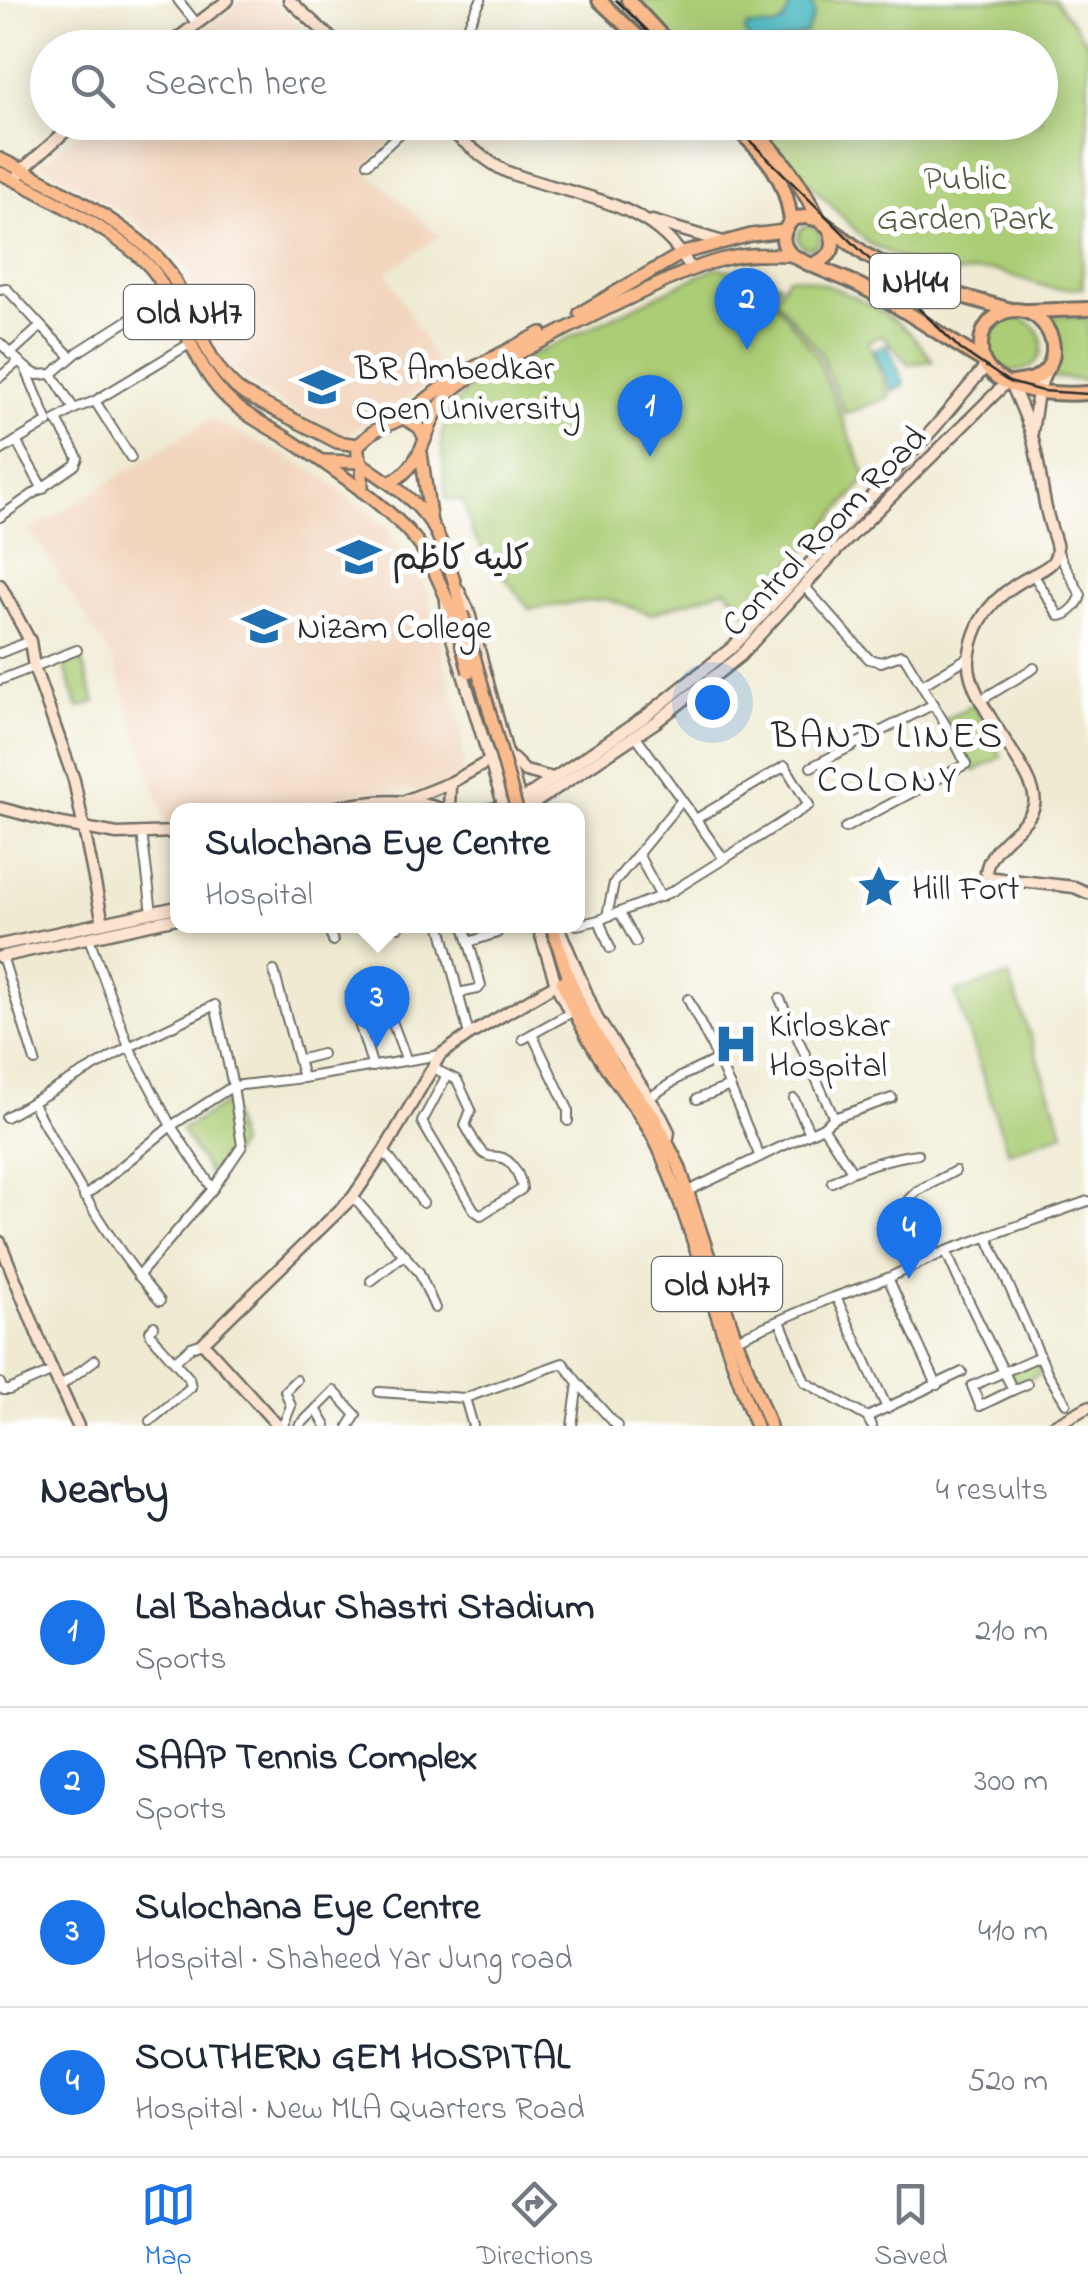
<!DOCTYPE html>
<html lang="en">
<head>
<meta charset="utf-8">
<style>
  :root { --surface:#fff; --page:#f6f6f7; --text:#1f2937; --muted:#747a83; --line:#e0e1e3; --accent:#1a73e8 }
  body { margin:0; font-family:"Indie Flower","Playpen Sans Arabic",sans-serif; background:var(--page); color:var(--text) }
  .you { position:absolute; left:712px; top:702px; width:35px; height:35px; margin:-25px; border:8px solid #fff; border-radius:50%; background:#1a73e8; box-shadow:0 0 0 15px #1a73e833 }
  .badge { display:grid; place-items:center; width:65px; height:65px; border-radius:50%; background:var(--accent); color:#fff; font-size:32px; font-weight:700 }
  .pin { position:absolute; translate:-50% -82px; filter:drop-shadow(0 2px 5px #0008) }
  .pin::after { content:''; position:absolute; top:52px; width:35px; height:30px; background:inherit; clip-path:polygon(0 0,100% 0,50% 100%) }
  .popup { position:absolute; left:170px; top:803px; width:415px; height:130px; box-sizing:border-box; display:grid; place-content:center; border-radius:20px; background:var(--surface); filter:drop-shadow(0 2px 8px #0005); font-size:32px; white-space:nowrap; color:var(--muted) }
  .popup b { font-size:38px; color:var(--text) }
  .popup::after { content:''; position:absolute; left:50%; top:100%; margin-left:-20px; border:20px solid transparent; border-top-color:var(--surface) }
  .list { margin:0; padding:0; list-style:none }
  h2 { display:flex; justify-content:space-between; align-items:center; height:130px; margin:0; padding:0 40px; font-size:42px }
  h2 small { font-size:32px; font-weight:400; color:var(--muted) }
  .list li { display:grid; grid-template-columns:65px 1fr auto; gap:30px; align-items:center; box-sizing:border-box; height:150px; padding:0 40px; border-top:2px solid var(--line) }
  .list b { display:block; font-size:38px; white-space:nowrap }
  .list p { margin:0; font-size:32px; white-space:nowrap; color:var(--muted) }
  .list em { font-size:32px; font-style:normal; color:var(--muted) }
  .icon { flex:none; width:55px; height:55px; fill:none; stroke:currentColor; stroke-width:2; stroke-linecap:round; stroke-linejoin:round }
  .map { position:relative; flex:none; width:1088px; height:1426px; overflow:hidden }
  .search { position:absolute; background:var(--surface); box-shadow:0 5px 25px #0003; left:30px; right:30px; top:30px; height:110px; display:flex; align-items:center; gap:25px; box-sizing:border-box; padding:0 35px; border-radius:55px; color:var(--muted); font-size:38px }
  .sheet { height:730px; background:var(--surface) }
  nav { display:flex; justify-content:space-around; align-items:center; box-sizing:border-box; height:140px; border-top:2px solid var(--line); background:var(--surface); font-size:28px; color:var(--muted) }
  nav a { display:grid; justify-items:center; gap:5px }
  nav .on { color:var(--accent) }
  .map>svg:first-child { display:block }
  .built { fill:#f2d5bd }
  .green { fill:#accd76; stroke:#6c7c50; stroke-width:2.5 }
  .water { fill:#4bbac1; stroke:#3b7276; stroke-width:2.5 }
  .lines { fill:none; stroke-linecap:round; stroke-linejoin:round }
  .street-casing { stroke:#706e65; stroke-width:12 }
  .secondary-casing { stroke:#706e65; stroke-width:15 }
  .primary-casing { stroke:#706e65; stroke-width:16 }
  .highway-casing { stroke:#706e65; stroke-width:18 }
  .street { stroke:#fff; stroke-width:8 }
  .secondary { stroke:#fde4d1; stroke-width:10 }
  .primary { stroke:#fbbb8d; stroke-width:11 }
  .highway { stroke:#fbbb8d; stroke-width:12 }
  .rail { stroke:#2b2b2b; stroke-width:2.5 }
  .primary-bridge-casing { stroke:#706e65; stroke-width:16; stroke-linecap:butt }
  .primary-bridge { stroke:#fbbb8d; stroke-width:11 }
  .labels { text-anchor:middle; stroke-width:10; stroke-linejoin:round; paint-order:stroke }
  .shield { fill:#fff; stroke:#6b6b6b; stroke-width:2.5 }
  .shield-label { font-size:32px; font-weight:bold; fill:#2b2b2b }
  .park-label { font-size:35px; fill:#525c42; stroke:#fff }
  .poi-label { font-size:35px; fill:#2b2b2b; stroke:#fff; text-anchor:start }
  .street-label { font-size:35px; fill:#2b2b2b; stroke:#fff }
  .neighbourhood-label { font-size:38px; letter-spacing:2.5px; fill:#2b2b2b; stroke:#fff }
</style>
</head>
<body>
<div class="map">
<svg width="1088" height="1426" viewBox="0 0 1088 1426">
  <rect width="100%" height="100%" fill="#fff"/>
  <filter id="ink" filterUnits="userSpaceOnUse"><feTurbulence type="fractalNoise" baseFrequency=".01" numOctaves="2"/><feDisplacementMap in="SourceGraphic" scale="20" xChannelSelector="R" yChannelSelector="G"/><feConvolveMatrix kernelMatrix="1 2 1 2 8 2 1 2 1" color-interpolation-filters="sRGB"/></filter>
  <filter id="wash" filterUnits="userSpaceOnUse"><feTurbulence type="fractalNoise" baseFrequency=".0048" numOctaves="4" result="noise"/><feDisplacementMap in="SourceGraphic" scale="40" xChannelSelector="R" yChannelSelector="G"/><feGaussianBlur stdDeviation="2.25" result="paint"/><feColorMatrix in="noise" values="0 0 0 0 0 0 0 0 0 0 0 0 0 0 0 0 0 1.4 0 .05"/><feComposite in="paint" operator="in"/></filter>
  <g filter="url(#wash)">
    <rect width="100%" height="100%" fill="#efead1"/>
    <g class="built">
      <polygon points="241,0 270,0 322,47 183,47"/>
      <polygon points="91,123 405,123 408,125 364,169 440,236 387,272 444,377 339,438 217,363 197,309 187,267 137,221 40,164"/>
      <polygon points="211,419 317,472 387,527 427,590 462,730 464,772 444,789 367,793 253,810 177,810 177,822 166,823 114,663 31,530"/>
    </g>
    <g class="green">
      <polygon points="637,0 1055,0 1088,43 1088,219 1082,257 1083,288 1053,289 994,270 936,275 868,243 751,123 1040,122 1040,48 679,47 650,18"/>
      <circle cx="809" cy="237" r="11"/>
      <polygon points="717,267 779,283 772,298 816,354 867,478 749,614 726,589 651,614 606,599 529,609 473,535 463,501 446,499 441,436 450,410 472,384"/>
      <path d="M788,277c31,-2 96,33 120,54 9,9 17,20 25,30l-25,3 -25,-29 -15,6 22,56 -45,17 -25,-62 -45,-54z"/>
      <path d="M1050,315l38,3v63l-38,-4c9,-27 14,-34 0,-62z"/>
      <circle cx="1016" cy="345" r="26"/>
      <polygon points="79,653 95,702 78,708 62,658"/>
      <polygon points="974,705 1002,757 974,771 945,719"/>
      <polygon points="1009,976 1064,1133 1008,1152 955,992"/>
      <polygon points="228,1102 239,1144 213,1180 181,1130"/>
      <polygon points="1036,1360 1042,1373 1015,1386 1009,1372"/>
    </g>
    <g class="water">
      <path d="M791,0h21l2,15 -8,19 -45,12c-9,-1 -13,-6 -16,-15l3,-5c27,1 37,7 43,-26z"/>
      <polygon points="887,344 905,385 892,391 874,350"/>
    </g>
  </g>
  <g filter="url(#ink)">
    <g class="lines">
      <g class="street-casing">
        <g id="street">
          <polyline points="178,0 197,24"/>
          <polyline points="457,48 481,0"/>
          <polyline points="368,163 412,122"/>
          <polyline points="0,289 6,288 41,326"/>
          <polyline points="0,343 25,367"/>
          <polyline points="10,354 41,326 71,357"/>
          <polyline points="52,374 74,409"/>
          <polyline points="0,377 19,361"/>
          <polyline points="95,401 191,343"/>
          <polyline points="56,420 74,409 95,401 131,458"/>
          <polyline points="16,441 43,489"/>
          <polyline points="0,451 48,422 25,367 37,375 52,374 78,352 168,295"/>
          <polyline points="0,517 75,465 78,458 57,420"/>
          <path d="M1033,574l26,42c9,0 20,-12 22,-21l-24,-44"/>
          <polyline points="805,587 869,659 881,662 901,655 904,656 951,734 966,764 845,828"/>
          <polyline points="0,653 30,641"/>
          <polyline points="0,680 77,650"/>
          <polyline points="922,685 969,657"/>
          <polyline points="981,700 1034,668"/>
          <polyline points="811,767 934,704"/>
          <polyline points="696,819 785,766 809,805 724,859"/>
          <polyline points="175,832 177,848"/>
          <polyline points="142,833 152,913"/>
          <polyline points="638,854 661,897"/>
          <polyline points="620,913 636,942"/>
          <polyline points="607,916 614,883 682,800"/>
          <polyline points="599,920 610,948"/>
          <polyline points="577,925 599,920 671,892 724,859 636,736"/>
          <polyline points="300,926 301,929"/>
          <polyline points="328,926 333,941"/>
          <polyline points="399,926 399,927"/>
          <polyline points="441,926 469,1035"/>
          <polyline points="89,938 129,1047 171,1126 213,1189"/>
          <polyline points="469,942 497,933"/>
          <polyline points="2,956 35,1061"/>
          <polyline points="274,971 303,1078"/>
          <polyline points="375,976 407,1061"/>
          <polyline points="458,993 478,989 481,985 464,926"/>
          <polyline points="350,995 373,1067"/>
          <polyline points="688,999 718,1059 760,1157"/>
          <polyline points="780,999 834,1118 823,1127 852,1171"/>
          <polyline points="532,1034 568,1109 568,1121"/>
          <polyline points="523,1039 570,1013"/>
          <polyline points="298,1060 322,1054"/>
          <path d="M433,1068l14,7 -25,47 52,88 7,5 41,-26c-1,-12 -10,-30 -23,-32 -8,-2 -8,2 -16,-4 -7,-6 -13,-20 -18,-28l6,-15 -14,-30 -10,-5"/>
          <polyline points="649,1098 682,1076 718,1059"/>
          <polyline points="697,1099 730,1086"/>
          <polyline points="794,1099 810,1133"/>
          <path d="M32,1102c38,69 75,140 128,199"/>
          <polyline points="6,1117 129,1047 215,1005 233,1086 242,1146 213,1189 138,1276"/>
          <polyline points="834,1118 892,1098"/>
          <polyline points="384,1151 423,1203"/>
          <path d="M832,1182c28,-16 55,-24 86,-28"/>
          <polyline points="688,1191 823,1127"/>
          <polyline points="84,1197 171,1126 233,1086 303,1078 440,1055"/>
          <polyline points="353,1197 419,1272 435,1308"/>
          <polyline points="987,1236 1048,1374 1066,1403"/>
          <path d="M946,1251c20,48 44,93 67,139l-33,16 -8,-20 68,-30"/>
          <polyline points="936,1256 909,1199 917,1191 955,1171"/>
          <polyline points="888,1278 937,1385"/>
          <polyline points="371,1281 405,1254"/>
          <polyline points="836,1297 887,1408"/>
          <polyline points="780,1321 805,1382 867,1417 872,1426"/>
          <polyline points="736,1339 829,1299 888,1278 946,1251 1088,1201"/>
          <polyline points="175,1361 191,1347 203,1343"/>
          <polyline points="0,1383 3,1390 9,1390 53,1371"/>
          <polyline points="59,1387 95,1360"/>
          <polyline points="1013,1390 1027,1384"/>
          <polyline points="379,1392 465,1398 563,1363 578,1383 617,1426"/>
          <polyline points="465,1398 473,1426"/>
          <polyline points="316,1409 326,1426"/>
          <polyline points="867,1417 962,1372"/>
          <polyline points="150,1421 191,1387 189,1378 151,1335 150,1331 154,1326"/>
          <polyline points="279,1426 284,1423 291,1406 285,1391 296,1380"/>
          <polyline points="299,1426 334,1391 356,1415 349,1426"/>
          <polyline points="572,1426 578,1383"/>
        </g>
      </g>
      <g class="secondary-casing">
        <g id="secondary">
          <polyline points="289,0 342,48"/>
          <polyline points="165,48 228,0"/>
          <path d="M439,122c19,14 50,43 71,51 66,25 143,26 181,96"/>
          <polyline points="18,176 22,170 76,122"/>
          <polyline points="652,221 723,242"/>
          <path d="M1011,383c7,17 15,33 20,50 10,32 10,66 21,98 3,10 8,19 2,29 -5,8 -17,12 -25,17 -34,18 -56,42 -60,83 -4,43 73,115 65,145 -5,24 -44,37 -48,67l3,5 5,1 80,9 14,6"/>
          <polyline points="1032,432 1038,392 1046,371"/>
          <polyline points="0,585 30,641 34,667 74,780 103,923"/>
          <polyline points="459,591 468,609 521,805"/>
          <polyline points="446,600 447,622 505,810"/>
          <polyline points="513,759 525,771 553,778"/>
          <polyline points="407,800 450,783"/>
          <polyline points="0,808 57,823 117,834 177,832"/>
          <path d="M321,810c41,-8 83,-15 123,0"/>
          <polyline points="449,810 450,783 493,759"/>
          <polyline points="486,810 504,807 520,801 646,716 733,647 935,427 985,367"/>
          <polyline points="524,810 656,722 740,656 837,550 1007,382"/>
          <polyline points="538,926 556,984 569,1011"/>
          <polyline points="558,926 597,1018 661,1116 669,1132 667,1142"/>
          <polyline points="0,945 177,907"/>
          <polyline points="0,957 177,918"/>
          <polyline points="0,1242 49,1363 78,1426"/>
          <polyline points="278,1426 203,1343 353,1197 384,1151 440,1055 469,1035 556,984"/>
          <polyline points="1053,1426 1088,1407"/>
        </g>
      </g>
      <g class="primary-casing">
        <g id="primary">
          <path d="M0,159c46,22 139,70 168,111 28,40 34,94 76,124l93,48 21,3"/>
          <path d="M0,173c38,18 136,69 157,103 24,37 36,87 67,119 19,20 46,32 69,47 38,25 103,69 128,105 14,21 23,46 33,69"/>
          <polyline points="580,313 683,253 751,235 784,231"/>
          <polyline points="403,418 419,427 425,438"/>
          <polyline points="358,445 374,431 403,418 452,379 541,333"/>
          <polyline points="358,445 358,454 362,464 362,491"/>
          <polyline points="421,453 431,523"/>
          <polyline points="322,461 360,462"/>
          <path d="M362,464c23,16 52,34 68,58 14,19 27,67 32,91"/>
          <path d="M389,483c41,-19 34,-67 64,-93 20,-18 50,-29 74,-41 38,-20 77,-39 117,-58 28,-13 55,-27 85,-33 21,-5 41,-3 62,-3"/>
          <polyline points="552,926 568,976 584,1014 619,1072 654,1117 679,1166 736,1339 770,1426"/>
          <path d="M562,982c12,31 27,60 46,88 18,27 40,52 53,83 37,89 59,183 95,273"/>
        </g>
      </g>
      <g class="highway-casing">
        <g id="highway">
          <polyline points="599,0 650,48"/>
          <polyline points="628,0 673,48"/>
          <path d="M730,122c35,34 54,49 61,98"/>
          <path d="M746,122c33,32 53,57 73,98"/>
          <path d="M814,264c18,-8 23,-15 16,-35"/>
          <polyline points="1027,311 1088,309"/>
          <path d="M982,360c-44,-26 -85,-57 -132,-79 -13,-6 -56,-21 -62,-30 -10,-12 -3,-24 6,-33l13,-1 12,3 47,35 57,30 88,25"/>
          <path d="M1012,383c7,-1 17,-2 23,-5 42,-21 3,-90 -40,-61 -8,6 -14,16 -14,27 -4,48 73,52 107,49"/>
        </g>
      </g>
      <use href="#street" class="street"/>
      <use href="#secondary" class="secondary"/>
      <use href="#primary" class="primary"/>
      <use href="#highway" class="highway"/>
      <g class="rail">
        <polyline points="616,0 665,48"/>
        <polyline points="731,122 960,349 1009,382 1042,391 1088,394"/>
      </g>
      <g class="primary-bridge-casing">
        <g id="primary-bridge">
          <polyline points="462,613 517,810"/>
          <polyline points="454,616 469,672"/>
        </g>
      </g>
      <use href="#primary-bridge" class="primary-bridge"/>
    </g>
  </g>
  <defs>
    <g id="university-bare" transform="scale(3.45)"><path d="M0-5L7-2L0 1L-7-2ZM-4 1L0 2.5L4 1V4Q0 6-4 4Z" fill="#1f6fb2" stroke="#fff" stroke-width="2.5" paint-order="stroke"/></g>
    <g id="sight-bare" transform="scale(3.45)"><path d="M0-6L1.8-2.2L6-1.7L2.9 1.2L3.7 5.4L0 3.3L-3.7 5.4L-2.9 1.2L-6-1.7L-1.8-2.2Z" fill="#1f6fb2" stroke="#fff" stroke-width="2.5" paint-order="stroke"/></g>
    <g id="hospital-bare" transform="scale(3.45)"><path d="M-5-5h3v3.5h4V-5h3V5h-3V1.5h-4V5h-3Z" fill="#1f6fb2" stroke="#fff" stroke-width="2.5" paint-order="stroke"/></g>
  </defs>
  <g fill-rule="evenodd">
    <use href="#university-bare" x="322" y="387"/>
    <use href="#university-bare" x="359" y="557"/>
    <use href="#university-bare" x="264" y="626"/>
    <use href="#sight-bare" x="879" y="887"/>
    <use href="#hospital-bare" x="736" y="1044"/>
  </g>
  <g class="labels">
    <g class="shield">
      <rect x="870" y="254" width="90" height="54" rx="8"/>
      <rect x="124" y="285" width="130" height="54" rx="8"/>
      <rect x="652" y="1257" width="130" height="54" rx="8"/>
    </g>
    <g class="shield-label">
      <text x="915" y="292">NH44</text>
      <text x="189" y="323">Old NH7</text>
      <text x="717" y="1295">Old NH7</text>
    </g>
    <g class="park-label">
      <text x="965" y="189">Public<tspan x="965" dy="40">Garden Park</tspan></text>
    </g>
    <g class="poi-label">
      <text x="355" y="379">BR Ambedkar<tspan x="355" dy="40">Open University</tspan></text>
      <text x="392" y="569">كليه كاظم</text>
      <text x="297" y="638">Nizam College</text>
      <text x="912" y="899">Hill Fort</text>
      <text x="769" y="1036">Kirloskar<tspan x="769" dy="40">Hospital</tspan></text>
    </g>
    <g class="street-label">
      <text transform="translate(823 530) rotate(-46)" y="12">Control Room Road</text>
    </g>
    <g class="neighbourhood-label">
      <text x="888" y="747">BAND LINES<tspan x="888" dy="44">COLONY</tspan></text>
    </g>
  </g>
</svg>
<div class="you"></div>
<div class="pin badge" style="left:650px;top:457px">1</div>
<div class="pin badge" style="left:747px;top:350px">2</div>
<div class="pin badge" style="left:377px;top:1048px">3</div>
<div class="popup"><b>Sulochana Eye Centre</b>Hospital</div>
<div class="pin badge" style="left:909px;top:1279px">4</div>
<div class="search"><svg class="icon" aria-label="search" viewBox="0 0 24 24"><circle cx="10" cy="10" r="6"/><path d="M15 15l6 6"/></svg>Search here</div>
</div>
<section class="sheet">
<h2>Nearby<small>4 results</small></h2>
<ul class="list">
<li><span class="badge">1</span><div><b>Lal Bahadur Shastri Stadium</b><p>Sports</p></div><em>210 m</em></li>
<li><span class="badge">2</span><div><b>SAAP Tennis Complex</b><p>Sports</p></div><em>300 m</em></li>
<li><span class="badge">3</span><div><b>Sulochana Eye Centre</b><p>Hospital · Shaheed Yar Jung road</p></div><em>410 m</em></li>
<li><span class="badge">4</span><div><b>SOUTHERN GEM HOSPITAL</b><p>Hospital · New MLA Quarters Road</p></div><em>520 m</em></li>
</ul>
</section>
<nav>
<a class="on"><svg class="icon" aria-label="map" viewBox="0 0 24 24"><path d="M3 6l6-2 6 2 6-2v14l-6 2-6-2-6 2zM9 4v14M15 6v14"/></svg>Map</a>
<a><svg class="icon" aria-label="directions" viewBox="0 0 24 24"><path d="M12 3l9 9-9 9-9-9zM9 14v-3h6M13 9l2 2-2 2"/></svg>Directions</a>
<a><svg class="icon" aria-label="saved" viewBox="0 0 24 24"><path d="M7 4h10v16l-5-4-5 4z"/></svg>Saved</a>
</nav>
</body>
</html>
